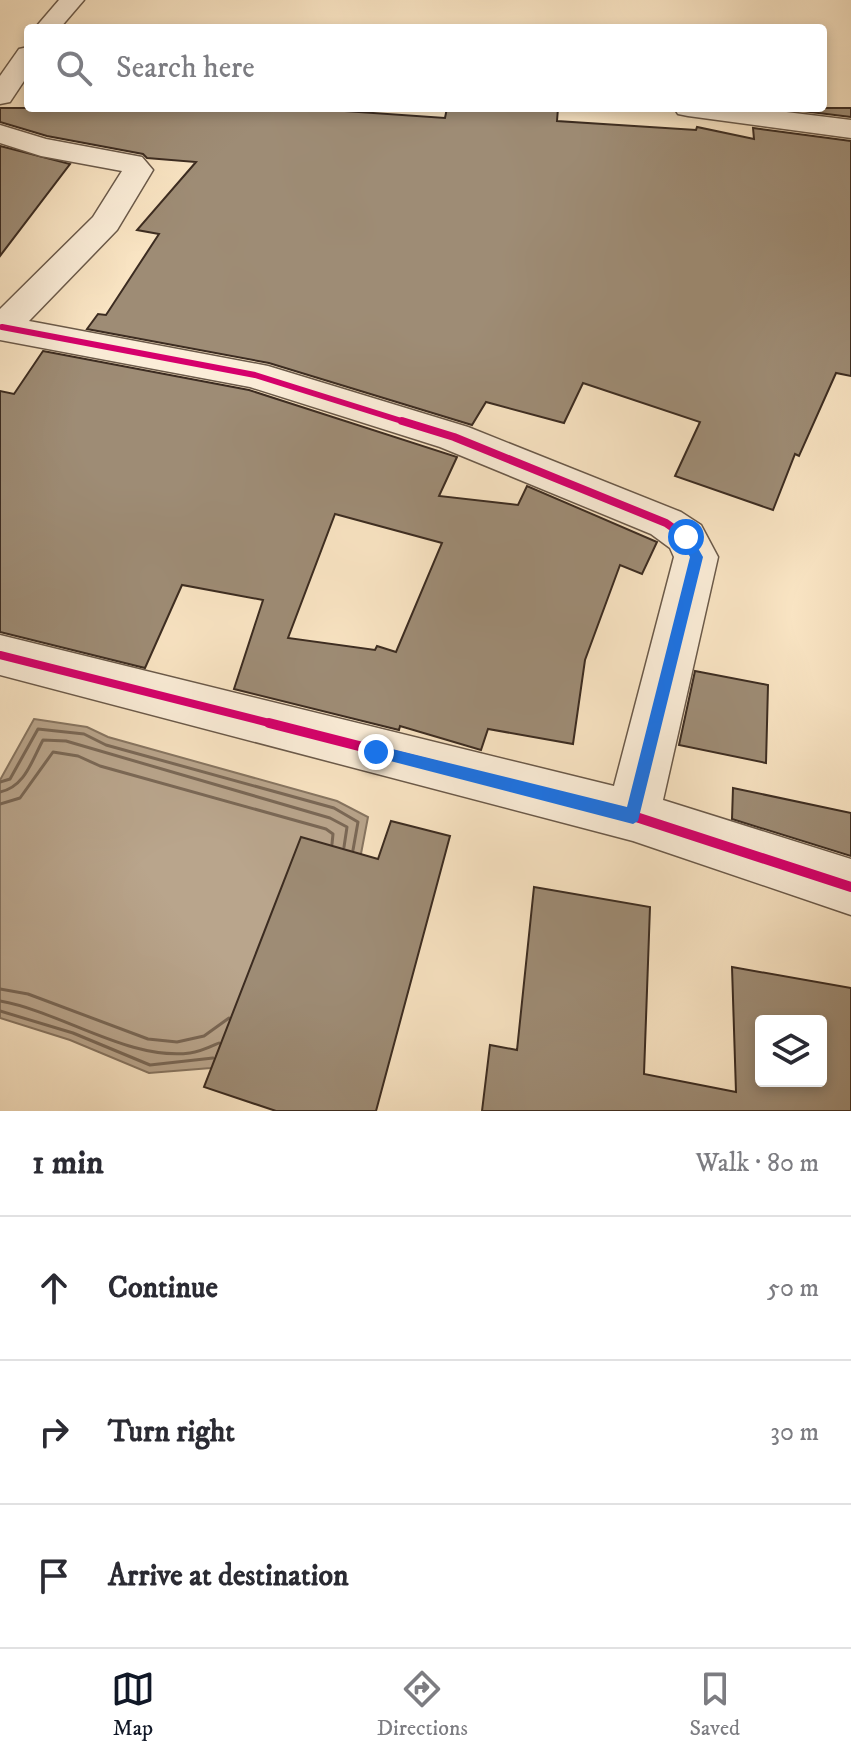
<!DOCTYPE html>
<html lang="en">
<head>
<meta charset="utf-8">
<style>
  :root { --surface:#fff; --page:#f7f7f7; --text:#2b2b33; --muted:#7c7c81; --line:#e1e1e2; --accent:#111827 }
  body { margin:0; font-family:"IM FELL DW Pica",serif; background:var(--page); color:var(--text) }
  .controls { position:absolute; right:24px; bottom:24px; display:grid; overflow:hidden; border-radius:8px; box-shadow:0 4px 12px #0003 }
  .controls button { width:72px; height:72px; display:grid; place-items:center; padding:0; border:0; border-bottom:2px solid var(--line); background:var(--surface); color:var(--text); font:40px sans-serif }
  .stop { position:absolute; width:24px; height:24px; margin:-18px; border:6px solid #1a73e8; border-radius:50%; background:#fff }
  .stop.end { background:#1a73e8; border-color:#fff; box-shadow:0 2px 8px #0008 }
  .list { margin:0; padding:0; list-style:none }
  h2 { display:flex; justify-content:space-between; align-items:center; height:104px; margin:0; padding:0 32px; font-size:34px }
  h2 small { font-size:26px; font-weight:400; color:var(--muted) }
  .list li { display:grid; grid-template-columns:52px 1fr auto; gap:24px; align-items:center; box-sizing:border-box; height:144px; padding:0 32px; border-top:2px solid var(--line) }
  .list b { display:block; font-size:30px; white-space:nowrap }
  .list em { font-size:26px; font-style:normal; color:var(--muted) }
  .icon { flex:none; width:44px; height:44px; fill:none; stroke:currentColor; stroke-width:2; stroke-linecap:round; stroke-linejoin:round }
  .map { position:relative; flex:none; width:851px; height:1111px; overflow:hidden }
  .search { position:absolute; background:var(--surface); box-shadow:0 4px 12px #0003; left:24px; right:24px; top:24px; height:88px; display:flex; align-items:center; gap:20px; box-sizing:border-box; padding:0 28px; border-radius:8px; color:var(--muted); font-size:30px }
  .sheet { height:536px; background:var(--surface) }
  nav { display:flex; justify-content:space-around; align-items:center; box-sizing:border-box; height:112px; border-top:2px solid var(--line); background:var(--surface); font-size:22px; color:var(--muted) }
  nav a { display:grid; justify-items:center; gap:4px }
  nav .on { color:var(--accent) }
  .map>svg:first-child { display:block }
  .water { fill:#b9a58c; stroke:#877561; stroke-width:2 }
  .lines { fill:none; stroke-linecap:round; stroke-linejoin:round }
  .shore { stroke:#7a6856; stroke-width:3 }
  .building { fill:#9e8c75; stroke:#3c2c21; stroke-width:2; fill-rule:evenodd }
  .minor-casing { stroke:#6b5a4a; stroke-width:3 }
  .minor { fill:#fbedd8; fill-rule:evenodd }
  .cycleway-far2-casing { stroke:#fbedd8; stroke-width:10 }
  .cycleway-far1-casing { stroke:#fbedd8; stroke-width:13 }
  .cycleway-casing { stroke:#fbedd8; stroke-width:15 }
  .cycleway-far2 { stroke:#d6006c; stroke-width:6 }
  .cycleway-far1 { stroke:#d6006c; stroke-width:8 }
  .cycleway { stroke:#d6006c; stroke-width:10 }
  .route { fill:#1a73e8 }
</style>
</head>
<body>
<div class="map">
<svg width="851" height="1111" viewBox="0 0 851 1111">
  <rect width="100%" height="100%" fill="#f9e4c3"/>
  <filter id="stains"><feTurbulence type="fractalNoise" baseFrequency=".0025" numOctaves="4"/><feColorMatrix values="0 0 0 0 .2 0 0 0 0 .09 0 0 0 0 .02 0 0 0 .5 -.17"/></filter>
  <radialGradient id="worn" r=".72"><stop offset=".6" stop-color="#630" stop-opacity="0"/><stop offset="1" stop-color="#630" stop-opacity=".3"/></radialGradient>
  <polygon class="water" points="34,719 87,727 108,737 337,801 368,817 360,859 236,1053 211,1068 149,1073 70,1040 0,1018 0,780"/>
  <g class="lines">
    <g class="shore">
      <polyline points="0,782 10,779 38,729 84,734 106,745 334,808 358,822 353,850"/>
      <path d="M0,792c25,-5 32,-32 43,-52l23,1 264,77 17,9 -3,20"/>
      <polyline points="0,804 20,798 53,752 78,756 100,766 326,829 333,834 332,844"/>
      <polyline points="0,989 28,994 148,1039 177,1042 204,1036 229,1018"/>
      <path d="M0,1001c62,11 129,60 190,52 10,-1 20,-6 29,-10"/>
      <polyline points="0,1011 73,1033 150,1065 213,1058"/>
    </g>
  </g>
  <g class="building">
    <polygon points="0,108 301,108 445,118 447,108 558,108 557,121 696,130 697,127 754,139 753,128 851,141 851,376 836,373 799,456 795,454 773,510 675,476 700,422 583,383 564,423 486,402 472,425 269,363 87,329 98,314 106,315 159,234 137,230 196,162 147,158 143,154 47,136 0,122"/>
    <polygon points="778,108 851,108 851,117"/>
    <polygon points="0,146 70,164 0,256"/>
    <path d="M43,351l206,39 208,67 -18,39 79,9 9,-19 130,56 -15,32 -22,-9 -35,95 -12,84 -85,-15 -7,21 -81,-24 -1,4 -165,-41 29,-89 -81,-15 -37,83 -145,-36v-241l14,3zM335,514l107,29 -46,109 -19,-6 -2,4 -87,-12z"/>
    <polygon points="695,671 768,685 766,763 679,745"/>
    <polygon points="733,788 851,813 851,856 732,819"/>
    <polygon points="391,821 450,836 376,1111 276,1111 204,1087 301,837 378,859"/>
    <path d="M534,887l116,20 -6,167 92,18 -4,-125 119,21v123h-369l8,-66 27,5zM761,1021h60v60h-60z"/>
  </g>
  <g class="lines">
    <g class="minor-casing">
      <g id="minor">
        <polygon points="59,0 84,0 60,28 35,28"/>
        <polygon points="28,47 28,75 10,102 0,104 0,76 19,49"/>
        <polygon points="674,108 754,108 851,120 851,138 688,116 678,114"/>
        <polygon points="0,125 46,139 142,157 153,170 117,230 29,321 268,366 468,427 681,512 701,525 718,557 663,800 851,859 851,915 633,841 0,675 0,635 614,786 674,557 670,548 651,534 440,447 250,387 0,340 0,309 93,217 122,171 41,156 0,143"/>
      </g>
    </g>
    <use href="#minor" class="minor"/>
    <g class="cycleway-far2-casing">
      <polyline id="cycleway-far2" points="2,327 255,375 408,423"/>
    </g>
    <g class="cycleway-far1-casing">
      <g id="cycleway-far1">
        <polyline points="402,421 454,437 666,523 686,537 696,557 655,725"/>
        <polyline points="0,655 277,725"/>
      </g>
    </g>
    <g class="cycleway-casing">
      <g id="cycleway">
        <polyline points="269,723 633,816 851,887"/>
        <polyline points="633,816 656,723"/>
      </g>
    </g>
    <use href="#cycleway-far2" class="cycleway-far2"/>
    <use href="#cycleway-far1" class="cycleway-far1"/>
    <use href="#cycleway" class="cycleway"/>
  </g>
  <polygon class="route" points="686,532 690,534 703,557 638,821 633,824 371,756 369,752 376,745 627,807 690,557 679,537"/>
  <rect width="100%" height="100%" filter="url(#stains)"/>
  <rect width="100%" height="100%" fill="url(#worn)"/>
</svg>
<div class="controls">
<button><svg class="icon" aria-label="layers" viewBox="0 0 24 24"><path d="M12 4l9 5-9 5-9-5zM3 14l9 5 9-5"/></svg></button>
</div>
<div class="stop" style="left:686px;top:537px"></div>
<div class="stop end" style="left:376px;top:752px"></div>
<div class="search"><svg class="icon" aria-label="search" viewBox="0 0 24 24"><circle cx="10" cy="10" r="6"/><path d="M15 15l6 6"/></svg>Search here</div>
</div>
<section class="sheet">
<h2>1 min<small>Walk · 80 m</small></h2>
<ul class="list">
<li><svg class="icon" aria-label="ahead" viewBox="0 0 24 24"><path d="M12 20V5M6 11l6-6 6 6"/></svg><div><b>Continue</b></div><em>50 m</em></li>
<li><svg class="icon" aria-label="right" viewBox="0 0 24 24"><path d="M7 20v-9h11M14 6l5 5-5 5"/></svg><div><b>Turn right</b></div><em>30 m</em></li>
<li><svg class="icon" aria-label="arrive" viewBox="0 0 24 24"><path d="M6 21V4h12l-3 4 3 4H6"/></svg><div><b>Arrive at destination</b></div></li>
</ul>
</section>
<nav>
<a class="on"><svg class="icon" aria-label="map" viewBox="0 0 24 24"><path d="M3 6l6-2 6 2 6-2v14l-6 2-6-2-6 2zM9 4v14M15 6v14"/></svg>Map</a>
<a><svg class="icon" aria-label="directions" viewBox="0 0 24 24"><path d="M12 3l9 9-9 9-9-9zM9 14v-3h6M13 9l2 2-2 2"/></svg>Directions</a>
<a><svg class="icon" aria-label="saved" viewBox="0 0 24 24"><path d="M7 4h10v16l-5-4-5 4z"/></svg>Saved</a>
</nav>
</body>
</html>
